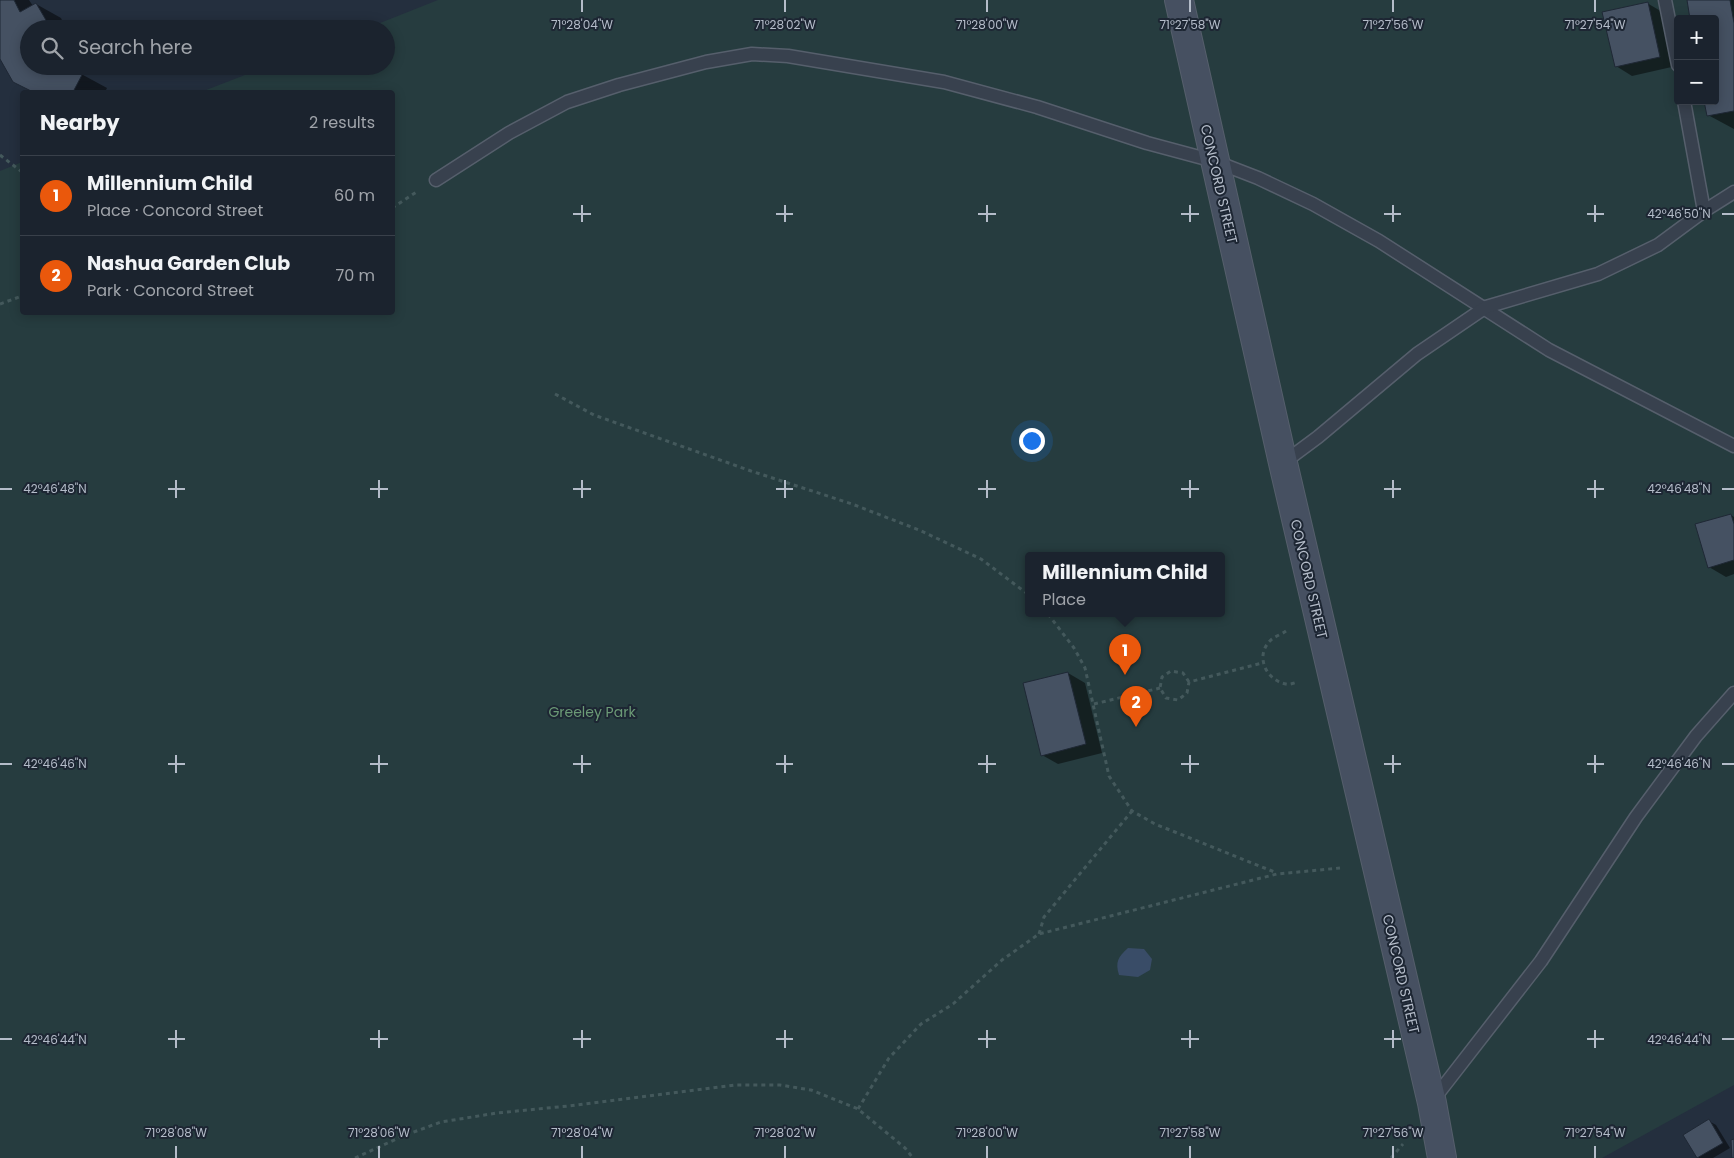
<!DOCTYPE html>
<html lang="en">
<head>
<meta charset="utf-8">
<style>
  :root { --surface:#1b232e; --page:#242b36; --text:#f1f3f6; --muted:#a0a4aa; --line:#39404a; --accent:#ea580c }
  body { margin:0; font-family:Poppins,sans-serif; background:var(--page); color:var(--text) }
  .controls { position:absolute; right:15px; top:15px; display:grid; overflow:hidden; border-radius:5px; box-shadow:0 2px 12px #0003 }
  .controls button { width:45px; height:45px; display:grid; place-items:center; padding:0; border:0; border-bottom:1px solid var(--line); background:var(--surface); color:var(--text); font:25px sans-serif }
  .you { position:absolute; left:1031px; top:440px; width:18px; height:18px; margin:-12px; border:4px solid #fff; border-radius:50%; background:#1a73e8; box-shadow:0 0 0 8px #1a73e833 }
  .badge { display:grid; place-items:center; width:32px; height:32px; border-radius:50%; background:var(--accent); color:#fff; font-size:16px; font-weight:700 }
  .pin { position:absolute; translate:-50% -41px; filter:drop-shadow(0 1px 2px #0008) }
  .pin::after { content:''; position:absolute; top:26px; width:18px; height:15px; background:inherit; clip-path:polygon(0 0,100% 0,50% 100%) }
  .popup { position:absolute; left:1025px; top:552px; width:200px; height:65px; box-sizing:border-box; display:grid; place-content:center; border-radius:5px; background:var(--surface); filter:drop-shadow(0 1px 4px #0005); font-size:16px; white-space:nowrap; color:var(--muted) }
  .popup b { font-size:19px; color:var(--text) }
  .popup::after { content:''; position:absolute; left:50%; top:100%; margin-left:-10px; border:10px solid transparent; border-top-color:var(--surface) }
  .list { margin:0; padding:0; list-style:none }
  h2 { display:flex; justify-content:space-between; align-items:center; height:65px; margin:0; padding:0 20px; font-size:21px }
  h2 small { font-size:16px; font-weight:400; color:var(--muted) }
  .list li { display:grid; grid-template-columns:32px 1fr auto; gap:15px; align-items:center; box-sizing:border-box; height:80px; padding:0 20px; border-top:1px solid var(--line) }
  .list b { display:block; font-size:19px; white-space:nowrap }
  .list p { margin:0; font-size:16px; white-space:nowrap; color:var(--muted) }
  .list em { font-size:16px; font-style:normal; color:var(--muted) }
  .icon { flex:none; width:28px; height:28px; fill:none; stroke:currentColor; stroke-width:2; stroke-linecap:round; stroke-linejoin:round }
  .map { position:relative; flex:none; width:1734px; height:1158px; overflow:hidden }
  .search { position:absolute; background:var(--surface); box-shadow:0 2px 12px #0003; left:20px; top:20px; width:375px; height:55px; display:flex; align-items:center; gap:12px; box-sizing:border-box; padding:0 18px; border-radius:28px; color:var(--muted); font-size:19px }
  .panel { position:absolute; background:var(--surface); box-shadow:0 2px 12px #0003; left:20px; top:90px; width:375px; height:225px; border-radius:5px }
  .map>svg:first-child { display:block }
  .green { fill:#263c3f; fill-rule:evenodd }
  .water { fill:#394c67 }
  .shadow { fill:#0007 }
  .building { fill:#455162; stroke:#1f2835 }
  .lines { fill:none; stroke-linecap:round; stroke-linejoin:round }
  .service-casing { stroke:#565f6c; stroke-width:15 }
  .secondary-casing { stroke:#565f6c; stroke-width:30 }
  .path { stroke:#44595c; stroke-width:3; stroke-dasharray:4 4; stroke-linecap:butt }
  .service { stroke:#38414e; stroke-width:12 }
  .secondary { stroke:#465061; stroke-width:28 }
  .ticks { fill:none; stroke:#b4bcc9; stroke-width:2 }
  .labels { text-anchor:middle; stroke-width:4; stroke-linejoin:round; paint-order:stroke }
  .street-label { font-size:14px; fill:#b4bcc9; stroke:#1d2633 }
  .park-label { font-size:14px; fill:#6b9a76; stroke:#1d2633 }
  .ticks-label { font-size:12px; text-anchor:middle; fill:#b4bcc9; stroke:#1d2633; stroke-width:4; stroke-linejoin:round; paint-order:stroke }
</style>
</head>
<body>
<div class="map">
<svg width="1734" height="1158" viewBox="0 0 1734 1158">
  <rect width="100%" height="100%" fill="#242f3e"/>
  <path class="green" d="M438,0h1296v1085l-132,73h-1602v-987l22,-9v150h370v-220h-191l67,-26h118v-37h-21zM1678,19h37v82h-37zM1029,556h192v58h-192z"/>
  <path class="water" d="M1128,948l16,1 8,10 -2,11 -12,7 -19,-2c-4,-13 -1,-18 9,-27z"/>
  <g class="shadow">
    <polygon points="0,0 29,0 33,6 36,4 61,18 66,29 29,29 29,66 71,66 72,69 107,88 105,92 33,92 14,81 0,57"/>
    <polygon points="1688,0 1734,0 1734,129 1708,115 1715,101 1715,19"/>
    <polygon points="1647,3 1664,13 1676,66 1632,76 1616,66"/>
    <polygon points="1731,515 1734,517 1734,574 1726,577 1709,567"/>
    <polygon points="1068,673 1085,683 1102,753 1058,764 1042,755"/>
    <polygon points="1709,1121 1716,1125 1730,1148 1713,1158 1699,1158 1685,1135"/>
  </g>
  <g class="building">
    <polygon points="0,0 14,0 20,12 36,3 50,27 47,29 29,29 29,66 70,66 83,73 73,92 33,92 13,82 0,59"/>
    <polygon points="1687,0 1730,0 1734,23 1734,111 1707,116 1704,101 1715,101 1715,19 1690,19"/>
    <polygon points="1648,2 1660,57 1615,67 1602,12"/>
    <polygon points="1731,514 1734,524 1734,560 1708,568 1695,524"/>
    <polygon points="1068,672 1086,744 1041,756 1023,683"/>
    <polygon points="1709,1119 1723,1143 1697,1158 1683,1135"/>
    <polygon points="1734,1139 1734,1158 1732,1158 1731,1140"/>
  </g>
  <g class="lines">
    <g class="service-casing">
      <g id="service">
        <polyline points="1665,0 1678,65"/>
        <polyline points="1684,101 1704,211"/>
        <polyline points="436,180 509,133 567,102 619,85 706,62 752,54 788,56 944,82 1037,107 1147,143 1214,161 1258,178 1313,204 1379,241 1549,350 1734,446"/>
        <polyline points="1283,463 1318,437 1417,354 1486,307 1598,274 1658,245 1704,211 1734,192"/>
        <polyline points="1433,1100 1541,961 1636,817 1696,736 1734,693"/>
      </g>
    </g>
    <g class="secondary-casing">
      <polyline id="secondary" points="1179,0 1283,463 1432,1103 1442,1158"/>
    </g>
    <g class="path">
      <polyline points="0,155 22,172"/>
      <polyline points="392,208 418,191"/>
      <polyline points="0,304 22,296"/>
      <polyline points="555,394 594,415 751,471 852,504 919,530 981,559 1029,595"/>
      <polyline points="1048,614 1074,648 1085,668 1109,776 1132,811 1155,824 1277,873"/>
      <path d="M1286,631c-4,3 -10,5 -14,8 -18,15 -7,41 14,45 3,1 8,-1 12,-2"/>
      <polyline points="1189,682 1183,673 1171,671 1162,677 1160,688 1166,698 1178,700 1187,693 1189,682 1262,663"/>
      <polyline points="1094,704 1160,688"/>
      <polyline points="1039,934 1044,917 1132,811"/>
      <polyline points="858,1109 889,1058 921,1024 953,1004 1002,960 1039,934 1277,874 1340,868"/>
      <polyline points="355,1158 403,1136 441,1122 497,1113 568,1106 735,1085 780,1085 811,1090 858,1109 905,1148 913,1158"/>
      <polyline points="1391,1158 1403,1144"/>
    </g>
    <use href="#service" class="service"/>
    <use href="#secondary" class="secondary"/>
  </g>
  <path class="ticks" d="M582,0v12M785,0v12M987,0v12M1190,0v12M1393,0v12M1595,0v12M582,205v17M785,205v17M987,205v17M1190,205v17M1393,205v17M1595,205v17M573,214h18M776,214h17M978,214h18M1181,214h18M1384,214h17M1587,214h17M1722,214h12M176,480v18M379,480v18M582,480v18M785,480v18M987,480v18M1190,480v18M1393,480v18M1595,480v18M0,489h12M168,489h17M370,489h18M573,489h18M776,489h17M978,489h18M1181,489h18M1384,489h17M1587,489h17M1722,489h12M176,755v18M379,755v18M582,755v18M785,755v18M987,755v18M1190,755v18M1393,755v18M1595,755v18M0,764h12M168,764h17M370,764h18M573,764h18M776,764h17M978,764h18M1181,764h18M1384,764h17M1587,764h17M1722,764h12M176,1030v18M379,1030v18M582,1030v18M785,1030v18M987,1030v18M1190,1030v18M1393,1030v18M1595,1030v18M0,1039h12M168,1039h17M370,1039h18M573,1039h18M776,1039h17M978,1039h18M1181,1039h18M1384,1039h17M1587,1039h17M1722,1039h12M176,1146v12M379,1146v12M582,1146v12M785,1146v12M987,1146v12M1190,1146v12M1393,1146v12M1595,1146v12"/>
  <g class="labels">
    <g class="street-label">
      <text transform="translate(1219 184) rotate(77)" y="5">CONCORD STREET</text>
      <text transform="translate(1309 579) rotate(77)" y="5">CONCORD STREET</text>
      <text transform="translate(1401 974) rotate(77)" y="5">CONCORD STREET</text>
    </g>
    <g class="park-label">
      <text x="592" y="717">Greeley Park</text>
    </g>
  </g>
  <g class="ticks-label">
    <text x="582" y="29">71°28'04"W</text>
    <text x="785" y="29">71°28'02"W</text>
    <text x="987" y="29">71°28'00"W</text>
    <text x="1190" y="29">71°27'58"W</text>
    <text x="1393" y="29">71°27'56"W</text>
    <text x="1595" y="29">71°27'54"W</text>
    <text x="1679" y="218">42°46'50"N</text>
    <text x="55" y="493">42°46'48"N</text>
    <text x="1679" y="493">42°46'48"N</text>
    <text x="55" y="768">42°46'46"N</text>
    <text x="1679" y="768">42°46'46"N</text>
    <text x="55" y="1044">42°46'44"N</text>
    <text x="1679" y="1044">42°46'44"N</text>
    <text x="176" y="1137">71°28'08"W</text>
    <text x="379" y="1137">71°28'06"W</text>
    <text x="582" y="1137">71°28'04"W</text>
    <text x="785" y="1137">71°28'02"W</text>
    <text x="987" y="1137">71°28'00"W</text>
    <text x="1190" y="1137">71°27'58"W</text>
    <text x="1393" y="1137">71°27'56"W</text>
    <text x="1595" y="1137">71°27'54"W</text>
  </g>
</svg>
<div class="controls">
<button>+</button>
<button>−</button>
</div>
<div class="you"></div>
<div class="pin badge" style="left:1125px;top:675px">1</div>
<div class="popup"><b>Millennium Child</b>Place</div>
<div class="pin badge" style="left:1136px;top:727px">2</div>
<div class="search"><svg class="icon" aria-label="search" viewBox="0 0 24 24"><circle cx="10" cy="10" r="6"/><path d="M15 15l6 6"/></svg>Search here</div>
<section class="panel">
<h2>Nearby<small>2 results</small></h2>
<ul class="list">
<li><span class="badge">1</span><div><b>Millennium Child</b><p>Place · Concord Street</p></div><em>60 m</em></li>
<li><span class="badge">2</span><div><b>Nashua Garden Club</b><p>Park · Concord Street</p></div><em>70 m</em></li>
</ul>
</section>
</div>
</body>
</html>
